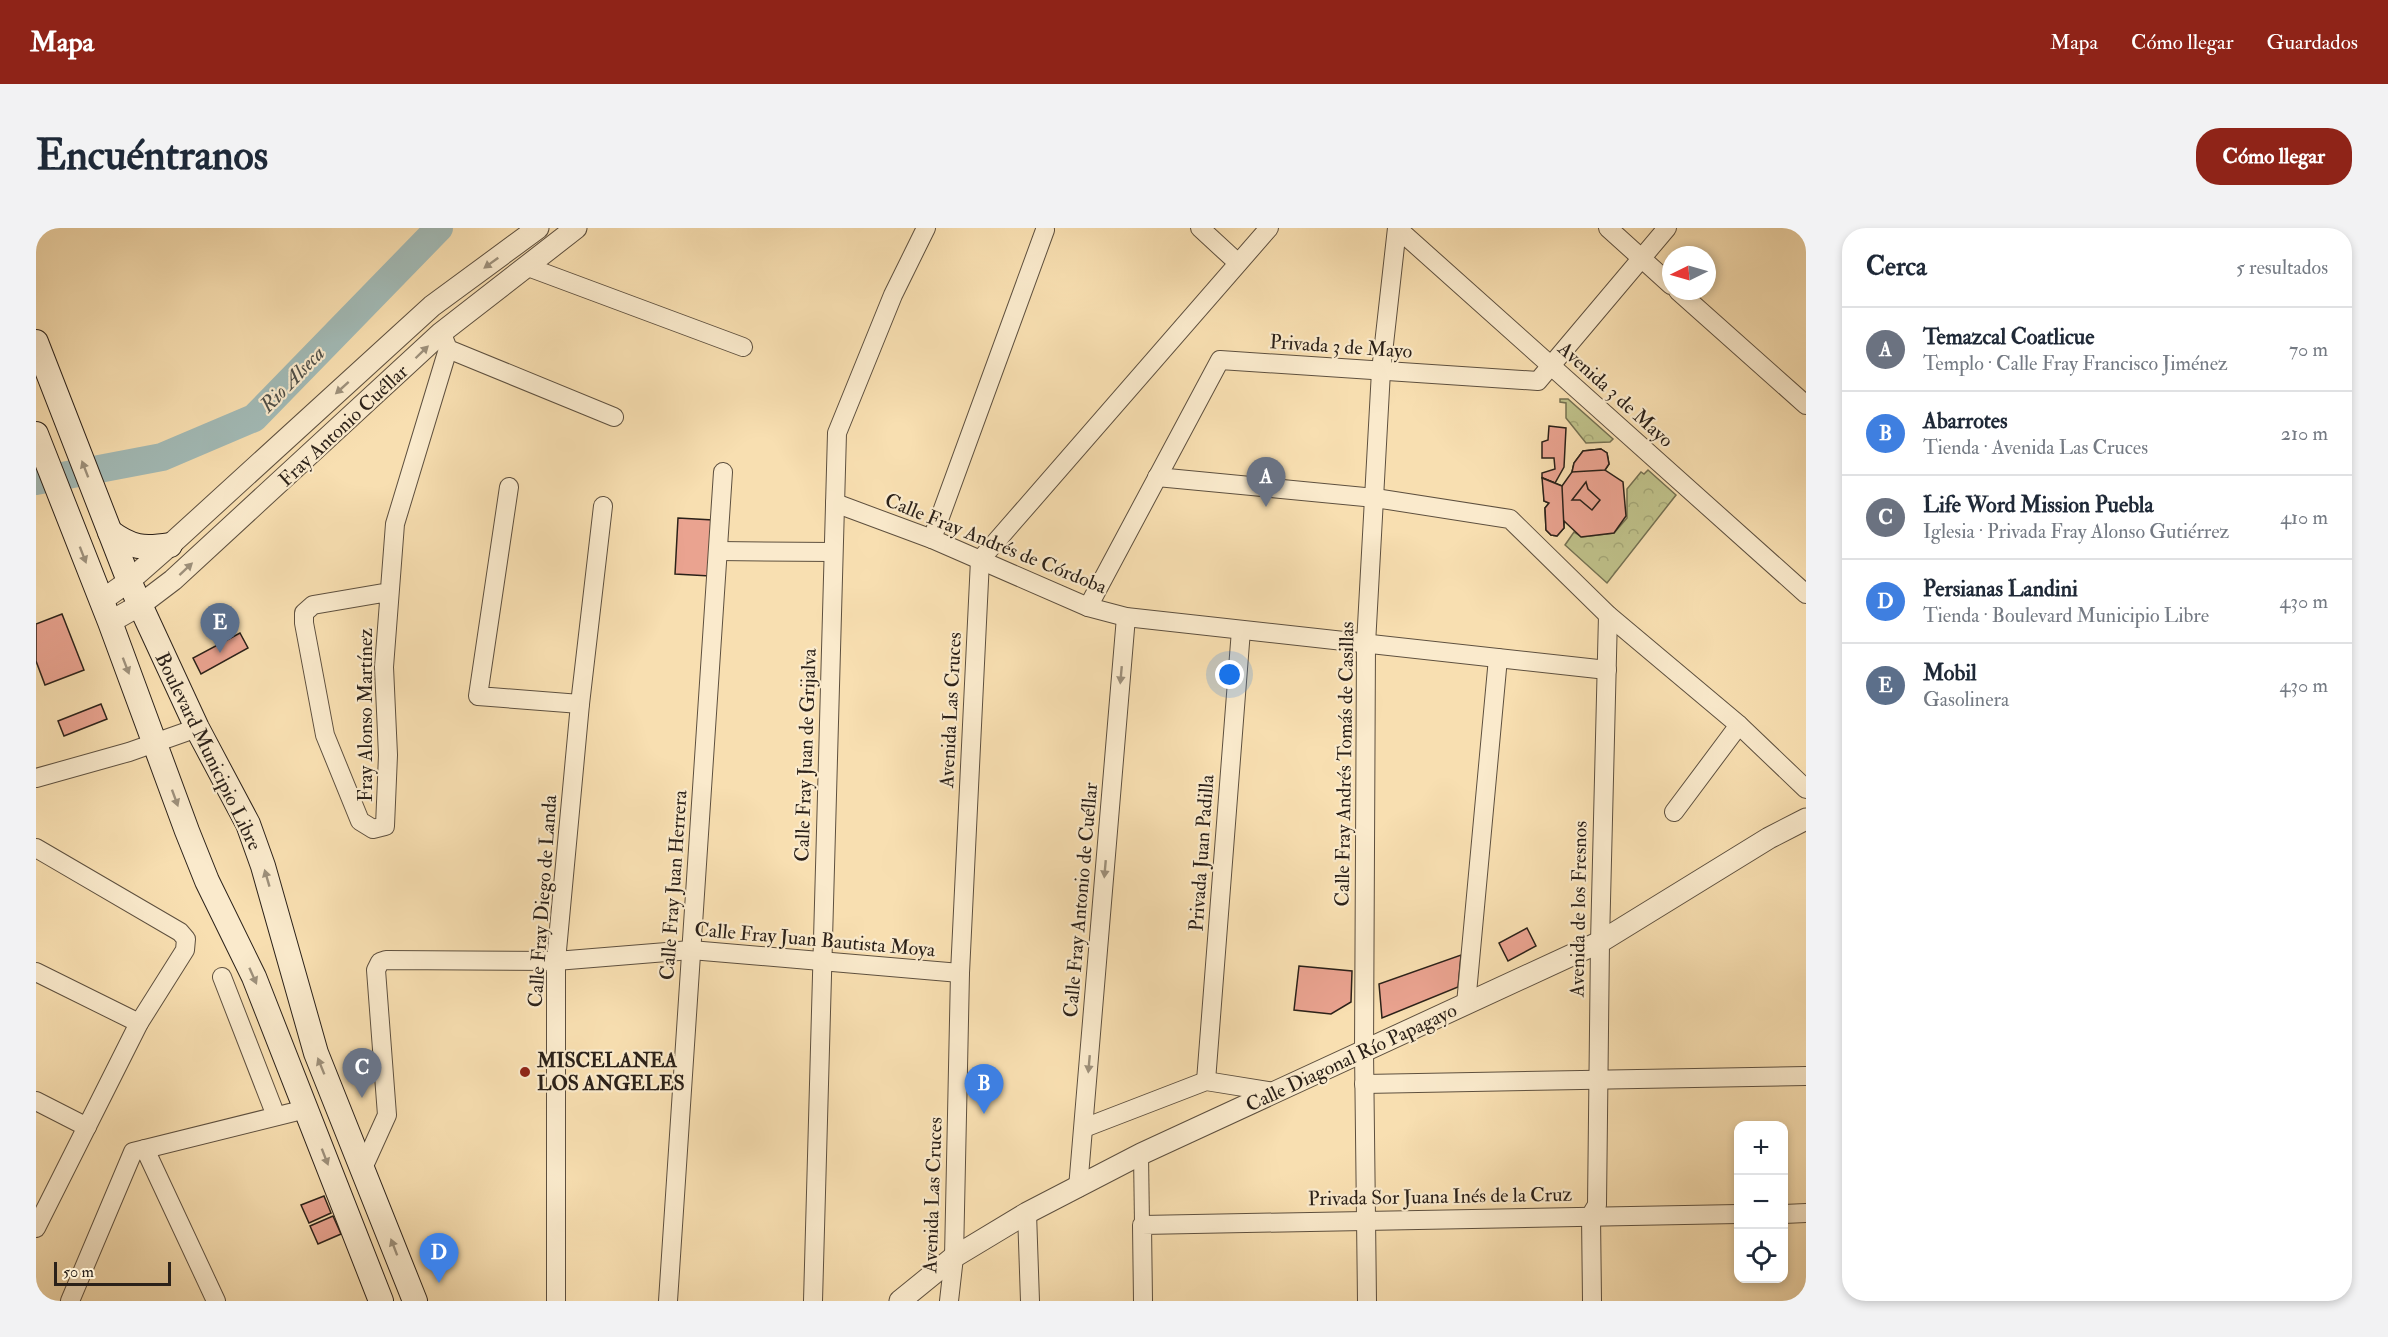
<!DOCTYPE html>
<html lang="es">
<head>
<meta charset="utf-8">
<style>
  :root { --surface:#fff; --page:#f2f2f3; --text:#1f2937; --muted:#747a83; --line:#e0e1e3; --accent:#8f2418 }
  body { margin:0; font-family:"IM FELL Double Pica",serif; background:var(--page); color:var(--text) }
  .controls { position:absolute; right:18px; bottom:18px; display:grid; overflow:hidden; border-radius:12px; box-shadow:0 3px 9px #0003 }
  .controls button { width:54px; height:54px; display:grid; place-items:center; padding:0; border:0; border-bottom:2px solid var(--line); background:var(--surface); color:var(--text); font:30px sans-serif }
  .compass { position:absolute; left:1626px; top:18px; width:54px; height:54px; border-radius:50%; background:var(--surface); box-shadow:0 3px 9px #0003; rotate:265deg }
  .scale { position:absolute; left:18px; bottom:15px; width:117px; box-sizing:border-box; padding-left:6px; border:3px solid #2b2119; border-top:0; font-size:16px; line-height:21px; white-space:nowrap; color:#2b2119; -webkit-text-stroke:4px #faeacc; paint-order:stroke }
  .you { position:absolute; left:1194px; top:447px; width:21px; height:21px; margin:-15px; border:4px solid #fff; border-radius:50%; background:#1a73e8; box-shadow:0 0 0 9px #1a73e833 }
  .badge { display:grid; place-items:center; width:39px; height:39px; border-radius:50%; background:var(--accent); color:#fff; font-size:20px; font-weight:700 }
  .pin { position:absolute; translate:-50% -50px; filter:drop-shadow(0 2px 3px #0008) }
  .pin::after { content:''; position:absolute; top:32px; width:21px; height:18px; background:inherit; clip-path:polygon(0 0,100% 0,50% 100%) }
  .list { margin:0; padding:0; list-style:none }
  h2 { display:flex; justify-content:space-between; align-items:center; height:78px; margin:0; padding:0 24px; font-size:26px }
  h2 small { font-size:20px; font-weight:400; color:var(--muted) }
  .list li { display:grid; grid-template-columns:39px 1fr auto; gap:18px; align-items:center; box-sizing:border-box; height:84px; padding:0 24px; border-top:2px solid var(--line) }
  .list b { display:block; font-size:22px; white-space:nowrap }
  .list p { margin:0; font-size:20px; white-space:nowrap; color:var(--muted) }
  .list em { font-size:20px; font-style:normal; color:var(--muted) }
  .icon { flex:none; width:33px; height:33px; fill:none; stroke:currentColor; stroke-width:2; stroke-linecap:round; stroke-linejoin:round }
  .map { position:relative; flex:none; width:1770px; height:1073px; overflow:hidden; border-radius:24px }
  header { display:flex; align-items:center; gap:36px; box-sizing:border-box; height:84px; padding:0 30px; background:var(--accent); color:#fff }
  header strong { font-size:28px }
  nav { display:flex; gap:33px; margin-inline-start:auto; font-size:21px }
  .intro { display:flex; align-items:center; justify-content:space-between; box-sizing:border-box; height:144px; padding:0 36px }
  h1 { margin:0; font-size:42px }
  .button { padding:15px 27px; border-radius:24px; background:var(--accent); color:#fff; font-size:21px; font-weight:700 }
  main { display:flex; gap:36px; padding:0 36px }
  aside { flex:1; background:var(--surface); border-radius:24px; box-shadow:0 3px 9px #0003 }
  .map>svg:first-child { display:block }
  .forest { fill:url(#forest-crowns); stroke:#757152; stroke-width:1.5 }
  .lines { fill:none; stroke-linecap:round; stroke-linejoin:round }
  .river { stroke:#a2bab6; stroke-width:28 }
  .building { fill:#eaa390; stroke:#2b2119; stroke-width:1.5 }
  .pedestrian-casing { stroke:#5e503f; stroke-width:16 }
  .minor-casing { stroke:#5e503f; stroke-width:20 }
  .tertiary-casing { stroke:#5e503f; stroke-width:23 }
  .secondary-casing { stroke:#2b2119; stroke-width:26 }
  .pedestrian { stroke:#faeacc; stroke-width:14 }
  .minor { stroke:#faeacc; stroke-width:18 }
  .tertiary { stroke:#faeacc; stroke-width:21 }
  .secondary { stroke:#faeacc; stroke-width:24 }
  .oneway { fill:#9d907b }
  .poi-dot { fill:#8f2418; stroke:#faeacc; stroke-width:2 }
  .labels { text-anchor:middle; stroke-width:4.5; stroke-linejoin:round; paint-order:stroke }
  .street-label { font-size:20px; fill:#2b2119; stroke:#faeacc }
  .poi-label { font-size:20px; font-weight:bold; fill:#2b2119; stroke:#faeacc; text-anchor:start }
  .water-label { font-size:21px; font-style:italic; fill:#4f4f48; stroke:#faeacc }
</style>
</head>
<body>
<header>
<strong>Mapa</strong>
<nav><a>Mapa</a><a>Cómo llegar</a><a>Guardados</a></nav>
</header>
<div class="intro"><h1>Encuéntranos</h1><a class="button">Cómo llegar</a></div>
<main>
<div class="map">
<svg width="1770" height="1073" viewBox="0 0 1770 1073">
  <defs>
    <pattern id="forest-crowns" width="20" height="18" patternUnits="userSpaceOnUse" patternTransform="scale(1.5)"><rect width="20" height="18" fill="#bfc18a"/><path d="M2 6a3 3 0 1 1 6 0M12 15a3 3 0 1 1 6 0" fill="none" stroke="#a4a676"/></pattern>
  </defs>
  <rect width="100%" height="100%" fill="#f8dfb1"/>
  <filter id="stains"><feTurbulence type="fractalNoise" baseFrequency=".00333" numOctaves="4"/><feColorMatrix values="0 0 0 0 .2 0 0 0 0 .09 0 0 0 0 .02 0 0 0 .5 -.17"/></filter>
  <radialGradient id="worn" r=".72"><stop offset=".6" stop-color="#630" stop-opacity="0"/><stop offset="1" stop-color="#630" stop-opacity=".3"/></radialGradient>
  <g class="forest">
    <polygon points="1524,171 1532,171 1577,211 1574,214 1550,215 1530,190 1530,175 1524,174"/>
    <polygon points="1612,242 1640,267 1571,355 1529,317 1538,304 1546,309 1578,305 1591,290 1591,261 1605,244 1608,246"/>
  </g>
  <g class="lines">
    <polyline class="river" points="0,253 126,229 218,190 403,0"/>
  </g>
  <g class="building">
    <polygon points="1513,198 1530,200 1528,239 1519,255 1506,250 1506,245 1519,241 1518,230 1506,230 1506,214 1512,212"/>
    <polygon points="1565,221 1571,225 1573,236 1569,242 1587,254 1590,288 1578,305 1545,309 1528,293 1528,300 1521,308 1515,307 1510,302 1509,280 1513,275 1508,273 1507,250 1526,258 1536,244 1538,235 1547,223"/>
    <polygon points="1565,221 1571,225 1573,236 1569,242 1536,244 1538,235 1547,223"/>
    <polygon points="1506,250 1526,258 1528,300 1521,308 1515,307 1510,302 1509,280 1513,275 1508,273"/>
    <polygon points="1550,254 1552,261 1564,272 1556,282 1544,272 1536,272"/>
    <polygon points="642,290 677,292 674,348 639,346"/>
    <polygon points="26,386 48,442 9,457 0,433 0,396"/>
    <polygon points="204,405 212,420 165,446 157,430"/>
    <polygon points="65,476 71,491 28,508 22,493"/>
    <polygon points="1491,700 1500,718 1472,733 1463,715"/>
    <polygon points="1425,727 1422,759 1346,790 1343,756"/>
    <polygon points="1263,738 1316,743 1315,774 1295,786 1258,782"/>
    <polygon points="288,968 295,985 273,995 265,977"/>
    <polygon points="297,988 305,1006 282,1016 274,998"/>
  </g>
  <g class="lines">
    <g class="pedestrian-casing">
      <polyline id="pedestrian" points="1105,926 1106,997"/>
    </g>
    <g class="minor-casing">
      <g id="minor">
        <polyline points="1164,0 1202,35"/>
        <polyline points="1361,0 1770,366"/>
        <polyline points="1572,0 1635,57"/>
        <polyline points="492,39 707,119"/>
        <polyline points="1642,63 1770,177"/>
        <polyline points="408,111 412,121 578,189"/>
        <polyline points="1121,249 1339,270 1474,291 1572,387 1703,497 1770,561"/>
        <polyline points="473,259 442,468 544,476"/>
        <polyline points="799,275 896,311 1052,379 1090,389 1571,442"/>
        <polyline points="896,311 1009,2"/>
        <polyline points="682,323 797,324"/>
        <polyline points="353,364 277,377 268,385 268,395 289,507 324,593 337,601 349,598 352,527 348,439 359,296 412,121"/>
        <polyline points="1052,379 1184,132 1502,153 1631,0"/>
        <polyline points="0,550 93,524 161,500"/>
        <polyline points="1638,584 1703,497"/>
        <polyline points="0,620 144,704 150,711 149,722 103,795 0,1000"/>
        <polyline points="0,744 103,795"/>
        <polyline points="186,749 240,888"/>
        <polyline points="1430,776 1462,430"/>
        <polyline points="1170,853 1205,402"/>
        <polyline points="1328,856 1770,848"/>
        <polyline points="0,873 51,899"/>
        <polyline points="1048,900 1170,853 1238,864"/>
        <polyline points="109,921 180,1073"/>
        <polyline points="327,940 351,887 340,742 344,734 350,732 520,733 655,722 924,745"/>
        <polyline points="1042,960 1090,389"/>
        <polyline points="991,985 994,1073"/>
        <polyline points="1748,986 1770,985"/>
        <polyline points="34,1073 97,924 270,881"/>
        <polyline points="520,1073 520,733 544,476 567,278"/>
        <polyline points="632,1073 687,244"/>
        <polyline points="777,1073 801,205 857,67 890,0"/>
        <polyline points="913,1073 918,1029 924,745 944,332 1233,0"/>
        <polyline points="1107,1073 1106,997 1702,986"/>
        <polyline points="1331,1073 1328,823 1330,416 1345,143 1361,0"/>
        <polyline points="1556,1073 1555,987 1561,977 1564,714 1572,387"/>
      </g>
    </g>
    <g class="tertiary-casing">
      <g id="tertiary">
        <polyline points="65,373 93,353 134,317 396,78 502,0"/>
        <polyline points="74,394 104,377 137,352 405,105 540,0"/>
        <polyline points="864,1073 918,1029 991,985 1105,926 1564,714 1733,610 1770,591"/>
      </g>
    </g>
    <g class="secondary-casing">
      <g id="secondary">
        <polyline points="0,114 93,353 161,500 212,596 227,638 280,825 379,1073"/>
        <polyline points="0,206 74,394 151,603 171,653 218,749 345,1073"/>
        <path d="M74,304c22,16 33,17 60,13"/>
      </g>
    </g>
    <use href="#pedestrian" class="pedestrian"/>
    <use href="#minor" class="minor"/>
    <use href="#tertiary" class="tertiary"/>
    <use href="#secondary" class="secondary"/>
  </g>
  <defs><path id="oneway-solid" d="M-6-.8H1V-3.2L6.5 0L1 3.2V.8H-6Z" transform="scale(1.5)"/></defs>
  <g class="oneway">
    <use href="#oneway-solid" transform="translate(455 35) rotate(144)"/>
    <use href="#oneway-solid" transform="translate(386 124) rotate(-44)"/>
    <use href="#oneway-solid" transform="translate(306 160) rotate(138)"/>
    <use href="#oneway-solid" transform="translate(49 241) rotate(-111)"/>
    <use href="#oneway-solid" transform="translate(47 327) rotate(69)"/>
    <use href="#oneway-solid" transform="translate(150 341) rotate(-43)"/>
    <use href="#oneway-solid" transform="translate(90 438) rotate(69)"/>
    <use href="#oneway-solid" transform="translate(1085 447) rotate(95)"/>
    <use href="#oneway-solid" transform="translate(139 570) rotate(70)"/>
    <use href="#oneway-solid" transform="translate(1069 641) rotate(95)"/>
    <use href="#oneway-solid" transform="translate(231 650) rotate(-106)"/>
    <use href="#oneway-solid" transform="translate(217 748) rotate(66)"/>
    <use href="#oneway-solid" transform="translate(1053 836) rotate(95)"/>
    <use href="#oneway-solid" transform="translate(285 838) rotate(-112)"/>
    <use href="#oneway-solid" transform="translate(289 929) rotate(69)"/>
    <use href="#oneway-solid" transform="translate(358 1019) rotate(-111)"/>
  </g>
  <circle class="poi-dot" cx="489" cy="844" r="6"/>
  <g class="labels">
    <g class="street-label">
      <text transform="translate(1305 118) rotate(4)" y="7">Privada 3 de Mayo</text>
      <text transform="translate(1580 166) rotate(42)" y="7">Avenida 3 de Mayo</text>
      <text transform="translate(307 197) rotate(-43)" y="7">Fray Antonio Cuéllar</text>
      <text transform="translate(960 315) rotate(22)" y="7">Calle Fray Andrés de Córdoba</text>
      <text transform="translate(914 482) rotate(-87)" y="7">Avenida Las Cruces</text>
      <text transform="translate(329 487) rotate(-90)" y="7">Fray Alonso Martínez</text>
      <text transform="translate(173 523) rotate(64)" y="7">Boulevard Municipio Libre</text>
      <text transform="translate(769 527) rotate(-88)" y="7">Calle Fray Juan de Grijalva</text>
      <text transform="translate(1308 536) rotate(-89)" y="7">Calle Fray Andrés Tomás de Casillas</text>
      <text transform="translate(1165 625) rotate(-86)" y="7">Privada Juan Padilla</text>
      <text transform="translate(637 657) rotate(-86)" y="7">Calle Fray Juan Herrera</text>
      <text transform="translate(1044 672) rotate(-85)" y="7">Calle Fray Antonio de Cuéllar</text>
      <text transform="translate(506 673) rotate(-86)" y="7">Calle Fray Diego de Landa</text>
      <text transform="translate(1542 681) rotate(-89)" y="7">Avenida de los Fresnos</text>
      <text transform="translate(779 711) rotate(5)" y="7">Calle Fray Juan Bautista Moya</text>
      <text transform="translate(1315 829) rotate(-25)" y="7">Calle Diagonal Río Papagayo</text>
      <text transform="translate(896 967) rotate(-88)" y="7">Avenida Las Cruces</text>
      <text transform="translate(1404 968) rotate(-1)" y="7">Privada Sor Juana Inés de la Cruz</text>
    </g>
    <g class="poi-label">
      <text x="501" y="839">MISCELANEA<tspan x="501" dy="23">LOS ANGELES</tspan></text>
    </g>
    <g class="water-label">
      <text transform="translate(256 151) rotate(-46)" y="7">Rio Alseca</text>
    </g>
  </g>
  <rect width="100%" height="100%" filter="url(#stains)"/>
  <rect width="100%" height="100%" fill="url(#worn)"/>
</svg>
<div class="controls">
<button>+</button>
<button>−</button>
<button><svg class="icon" aria-label="locate" viewBox="0 0 24 24"><circle cx="12" cy="12" r="6"/><path d="M12 2v4M12 18v4M2 12h4M18 12h4"/></svg></button>
</div>
<svg class="compass" viewBox="-18 -18 36 36"><path d="M0-13l5 13h-10z" fill="#e53935"/><path d="M0 13l5-13h-10z" fill="#747a83"/></svg>
<div class="scale">50 m</div>
<div class="you"></div>
<div class="pin badge" style="left:1230px;top:279px;background:#6b7280">A</div>
<div class="pin badge" style="left:948px;top:886px;background:#3f7fe0">B</div>
<div class="pin badge" style="left:326px;top:870px;background:#6b7280">C</div>
<div class="pin badge" style="left:403px;top:1055px;background:#3f7fe0">D</div>
<div class="pin badge" style="left:184px;top:425px;background:#5c6f8a">E</div>
</div>
<aside>
<h2>Cerca<small>5 resultados</small></h2>
<ul class="list">
<li><span class="badge" style="background:#6b7280">A</span><div><b>Temazcal Coatlicue</b><p>Templo · Calle Fray Francisco Jiménez</p></div><em>70 m</em></li>
<li><span class="badge" style="background:#3f7fe0">B</span><div><b>Abarrotes</b><p>Tienda · Avenida Las Cruces</p></div><em>210 m</em></li>
<li><span class="badge" style="background:#6b7280">C</span><div><b>Life Word Mission Puebla</b><p>Iglesia · Privada Fray Alonso Gutiérrez</p></div><em>410 m</em></li>
<li><span class="badge" style="background:#3f7fe0">D</span><div><b>Persianas Landini</b><p>Tienda · Boulevard Municipio Libre</p></div><em>430 m</em></li>
<li><span class="badge" style="background:#5c6f8a">E</span><div><b>Mobil</b><p>Gasolinera</p></div><em>430 m</em></li>
</ul>
</aside>
</main>
</body>
</html>
